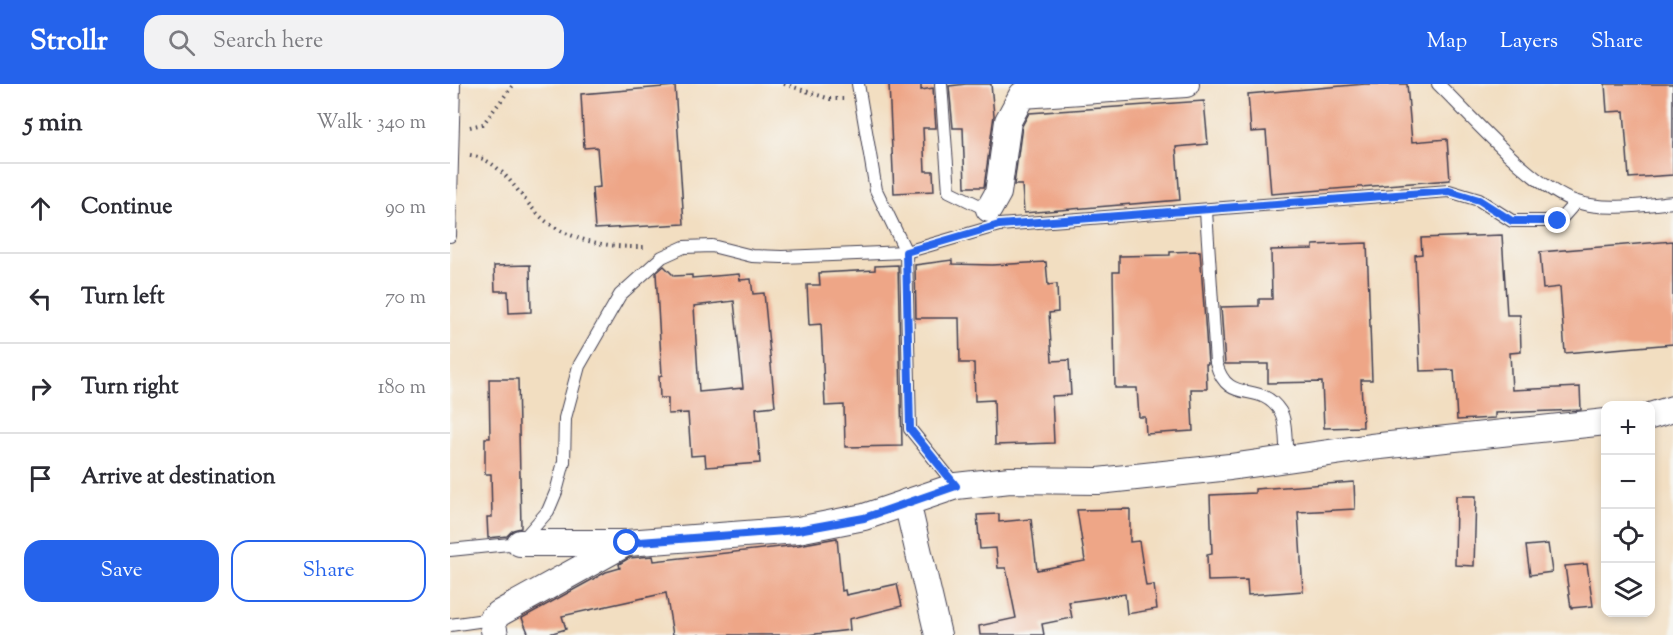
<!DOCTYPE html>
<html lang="en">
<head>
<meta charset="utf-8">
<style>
  :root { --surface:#fff; --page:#f2f2f3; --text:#2b2b33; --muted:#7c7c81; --line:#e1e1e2; --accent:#2563eb }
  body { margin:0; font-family:"Sorts Mill Goudy",serif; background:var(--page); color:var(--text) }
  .controls { position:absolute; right:18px; bottom:18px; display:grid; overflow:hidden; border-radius:12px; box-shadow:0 3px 9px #0003 }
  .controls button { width:54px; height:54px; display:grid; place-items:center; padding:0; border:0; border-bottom:2px solid var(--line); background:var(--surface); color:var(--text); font:30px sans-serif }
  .stop { position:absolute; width:18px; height:18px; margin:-14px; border:4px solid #2563eb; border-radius:50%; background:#fff }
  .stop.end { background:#2563eb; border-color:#fff; box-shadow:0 2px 6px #0008 }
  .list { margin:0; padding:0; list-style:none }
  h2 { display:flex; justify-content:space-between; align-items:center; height:78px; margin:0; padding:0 24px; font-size:26px }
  h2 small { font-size:20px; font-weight:400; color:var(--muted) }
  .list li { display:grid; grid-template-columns:39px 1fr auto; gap:18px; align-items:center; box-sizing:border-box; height:90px; padding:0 24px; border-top:2px solid var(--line) }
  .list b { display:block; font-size:22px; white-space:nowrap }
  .list em { font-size:20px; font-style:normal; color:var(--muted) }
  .actions { display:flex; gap:12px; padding:18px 24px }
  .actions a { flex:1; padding:14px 0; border:2px solid var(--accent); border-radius:18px; text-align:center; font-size:21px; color:var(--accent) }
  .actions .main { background:var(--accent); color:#fff }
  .icon { flex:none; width:33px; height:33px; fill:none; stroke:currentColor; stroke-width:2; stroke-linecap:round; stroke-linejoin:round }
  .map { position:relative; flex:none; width:1223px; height:551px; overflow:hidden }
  header { display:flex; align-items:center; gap:36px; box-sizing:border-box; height:84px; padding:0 30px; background:var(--accent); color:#fff }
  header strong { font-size:28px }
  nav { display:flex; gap:33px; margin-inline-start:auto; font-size:21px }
  .search { width:420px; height:54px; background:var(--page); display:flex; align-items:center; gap:15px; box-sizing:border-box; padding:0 21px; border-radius:18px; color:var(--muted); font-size:22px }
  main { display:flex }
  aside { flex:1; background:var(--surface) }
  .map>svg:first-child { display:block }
  .building { fill:#eea687; fill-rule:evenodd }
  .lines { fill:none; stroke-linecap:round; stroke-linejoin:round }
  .service-casing { stroke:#413e4f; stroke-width:14 }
  .minor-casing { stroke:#413e4f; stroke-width:28 }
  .path { stroke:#413e4f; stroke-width:4; stroke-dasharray:1.5 4.5; stroke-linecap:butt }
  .service { stroke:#fff; stroke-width:12 }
  .minor { stroke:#fff; stroke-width:26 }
  .route { stroke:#2563eb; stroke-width:8 }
</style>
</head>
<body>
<header>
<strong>Strollr</strong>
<div class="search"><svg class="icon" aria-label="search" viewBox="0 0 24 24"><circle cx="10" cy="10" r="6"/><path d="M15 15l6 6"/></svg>Search here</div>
<nav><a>Map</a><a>Layers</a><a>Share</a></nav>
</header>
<main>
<aside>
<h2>5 min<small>Walk · 340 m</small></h2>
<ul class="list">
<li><svg class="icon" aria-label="ahead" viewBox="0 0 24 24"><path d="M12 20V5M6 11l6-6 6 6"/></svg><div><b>Continue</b></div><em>90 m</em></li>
<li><svg class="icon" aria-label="left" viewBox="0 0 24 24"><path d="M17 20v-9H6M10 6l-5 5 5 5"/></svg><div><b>Turn left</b></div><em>70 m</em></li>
<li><svg class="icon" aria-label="right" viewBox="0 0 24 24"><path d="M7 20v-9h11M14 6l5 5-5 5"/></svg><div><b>Turn right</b></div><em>180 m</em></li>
<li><svg class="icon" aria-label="arrive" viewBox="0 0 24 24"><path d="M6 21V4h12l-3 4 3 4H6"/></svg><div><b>Arrive at destination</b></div></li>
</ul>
<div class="actions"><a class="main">Save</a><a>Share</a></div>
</aside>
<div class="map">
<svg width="1223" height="551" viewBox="0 0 1223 551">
  <rect width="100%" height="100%" fill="#f6f6f2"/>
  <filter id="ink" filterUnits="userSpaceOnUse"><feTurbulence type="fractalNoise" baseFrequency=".0167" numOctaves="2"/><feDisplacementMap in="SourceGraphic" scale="12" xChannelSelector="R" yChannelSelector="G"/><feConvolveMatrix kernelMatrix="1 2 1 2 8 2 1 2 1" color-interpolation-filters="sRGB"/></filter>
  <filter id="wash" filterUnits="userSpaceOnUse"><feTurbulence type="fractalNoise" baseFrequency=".008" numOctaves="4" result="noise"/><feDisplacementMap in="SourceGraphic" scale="24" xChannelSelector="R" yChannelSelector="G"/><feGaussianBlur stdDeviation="1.35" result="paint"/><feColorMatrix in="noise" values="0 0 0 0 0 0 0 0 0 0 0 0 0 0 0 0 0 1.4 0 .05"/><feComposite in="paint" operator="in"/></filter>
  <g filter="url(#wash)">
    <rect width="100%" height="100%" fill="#f2dec1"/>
    <g id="blocks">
      <g class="building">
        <polygon points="439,0 471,0 471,6 483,4 486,44 473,44 475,87 483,87 484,107 444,109"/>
        <polygon points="516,0 541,0 544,31 534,103 515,103 513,44 503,44 499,2"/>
        <polygon points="915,0 957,0 962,58 997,55 1000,96 821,110 816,47 801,48 798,10"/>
        <polygon points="1155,0 1223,0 1223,91 1179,94 1174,27 1157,28"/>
        <polygon points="225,2 234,140 145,145 142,104 150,103 147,63 134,64 131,10"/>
        <polygon points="754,17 758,60 726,63 730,116 574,129 572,101 564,101 572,42 579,29"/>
        <polygon points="1052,151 1057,231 1070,231 1071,268 1060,269 1062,306 1130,303 1131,326 1045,329 1045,334 1007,336 1004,286 970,287 965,171 972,170 971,154"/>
        <polygon points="1223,157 1223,260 1115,269 1110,203 1093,205 1090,168"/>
        <polygon points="917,159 922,296 911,296 913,343 874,344 872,298 818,299 818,280 775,280 771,223 809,222 809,215 822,215 821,166 863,165 863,161"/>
        <polygon points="750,167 758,280 756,280 757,305 741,305 743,347 696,350 695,333 689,333 687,304 665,304 663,188 669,188 669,172 720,171 720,168"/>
        <polygon points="502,176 502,180 542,181 596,178 598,201 607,200 608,228 599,229 602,277 619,276 621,311 602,312 604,359 545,361 544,316 525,317 524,279 510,279 509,234 466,234 465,181"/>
        <polygon points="80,181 81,228 59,229 58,207 45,207 44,182"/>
        <polygon points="448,181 452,362 395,363 394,321 375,322 371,240 359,241 357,201 370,201 369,189 425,186 425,182"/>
        <path d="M214,182l10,10 18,-1v3l47,-4 1,6 11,-1 2,15 11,-1 11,113 -19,2 4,55 -54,4 -1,-12 -14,1 -3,-43 -20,1v-16h-8l-1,-22 3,-1 -6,-102zM284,217l9,87 -44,4 -5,-86z"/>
        <polygon points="39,295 68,295 71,444 63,446 57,452 38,454 37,433 42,433 41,390 35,390 35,354 40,354"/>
        <polygon points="904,398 905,425 848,428 853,507 798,511 797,496 758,497 757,471 762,470 760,411 805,409 805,405"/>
        <polygon points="1006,412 1026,412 1024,482 1005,481"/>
        <polygon points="680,425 680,458 689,457 696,502 704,501 707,525 677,530 675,510 619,518 622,534 592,540 594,551 530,551 529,542 566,534 556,484 548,484 546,464 530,465 527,431 549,430 549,438 581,435 587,486 635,477 627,426"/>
        <polygon points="387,454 392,507 395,506 396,511 447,500 452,522 399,535 400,546 357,551 223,551 216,509 112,532 116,545 96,551 79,551 72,534 156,488 170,484 169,480 179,474 203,472 204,477 349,461"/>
        <polygon points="1098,460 1102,488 1080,491 1076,462"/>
        <polygon points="1137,480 1143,522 1121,524 1115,482"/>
      </g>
    </g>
  </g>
  <g filter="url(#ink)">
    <use href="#blocks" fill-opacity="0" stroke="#413e4f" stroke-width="1.5"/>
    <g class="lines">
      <g class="service-casing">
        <g id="service">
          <polyline points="408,0 426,106 456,168 460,345 506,402"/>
          <polyline points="491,0 499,107 540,127"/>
          <path d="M988,0c33,32 97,106 139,118 28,9 67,3 96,0"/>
          <path d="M756,127l10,152c12,44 43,16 64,48 7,10 5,34 7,47"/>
          <polyline points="0,152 4,0"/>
          <polyline points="0,466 70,459 98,427 106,408 114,378 115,334 129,282 170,211 212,173 234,163 262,162 302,172 332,173 456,168 549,141 999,107 1029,116 1062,137 1109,137 1126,118"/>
          <polyline points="0,541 42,535"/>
        </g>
      </g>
      <g class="minor-casing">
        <g id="minor">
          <polyline points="539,125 548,109 558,37 572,11 736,0"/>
          <polyline points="1200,332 1223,325"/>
          <polyline points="457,418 488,551"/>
          <polyline points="70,459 177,459 348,446 414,433 506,402 560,396 648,397 780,383 921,363 1156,338"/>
          <polyline points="45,551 42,535 50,529 171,462"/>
        </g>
      </g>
      <g class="path">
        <polyline points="334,0 380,15 394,15"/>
        <polyline points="20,43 33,40 64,0"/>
        <path d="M20,71c34,6 47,40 71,62 26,24 70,31 104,30"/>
      </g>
      <use href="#service" class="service"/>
      <use href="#minor" class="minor"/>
    </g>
  </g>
  <g class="lines" filter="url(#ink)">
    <polyline class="route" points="177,459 348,446 414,434 506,402 460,345 456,168 549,141 999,107 1029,116 1062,137 1108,137"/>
  </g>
</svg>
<div class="controls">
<button>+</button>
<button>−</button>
<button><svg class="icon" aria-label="locate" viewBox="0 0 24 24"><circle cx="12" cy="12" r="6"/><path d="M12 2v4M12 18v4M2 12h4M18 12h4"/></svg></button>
<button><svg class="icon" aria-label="layers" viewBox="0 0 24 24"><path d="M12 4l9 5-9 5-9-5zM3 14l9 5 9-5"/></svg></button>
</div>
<div class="stop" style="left:177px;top:459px"></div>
<div class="stop end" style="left:1108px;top:137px"></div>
</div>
</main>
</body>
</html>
